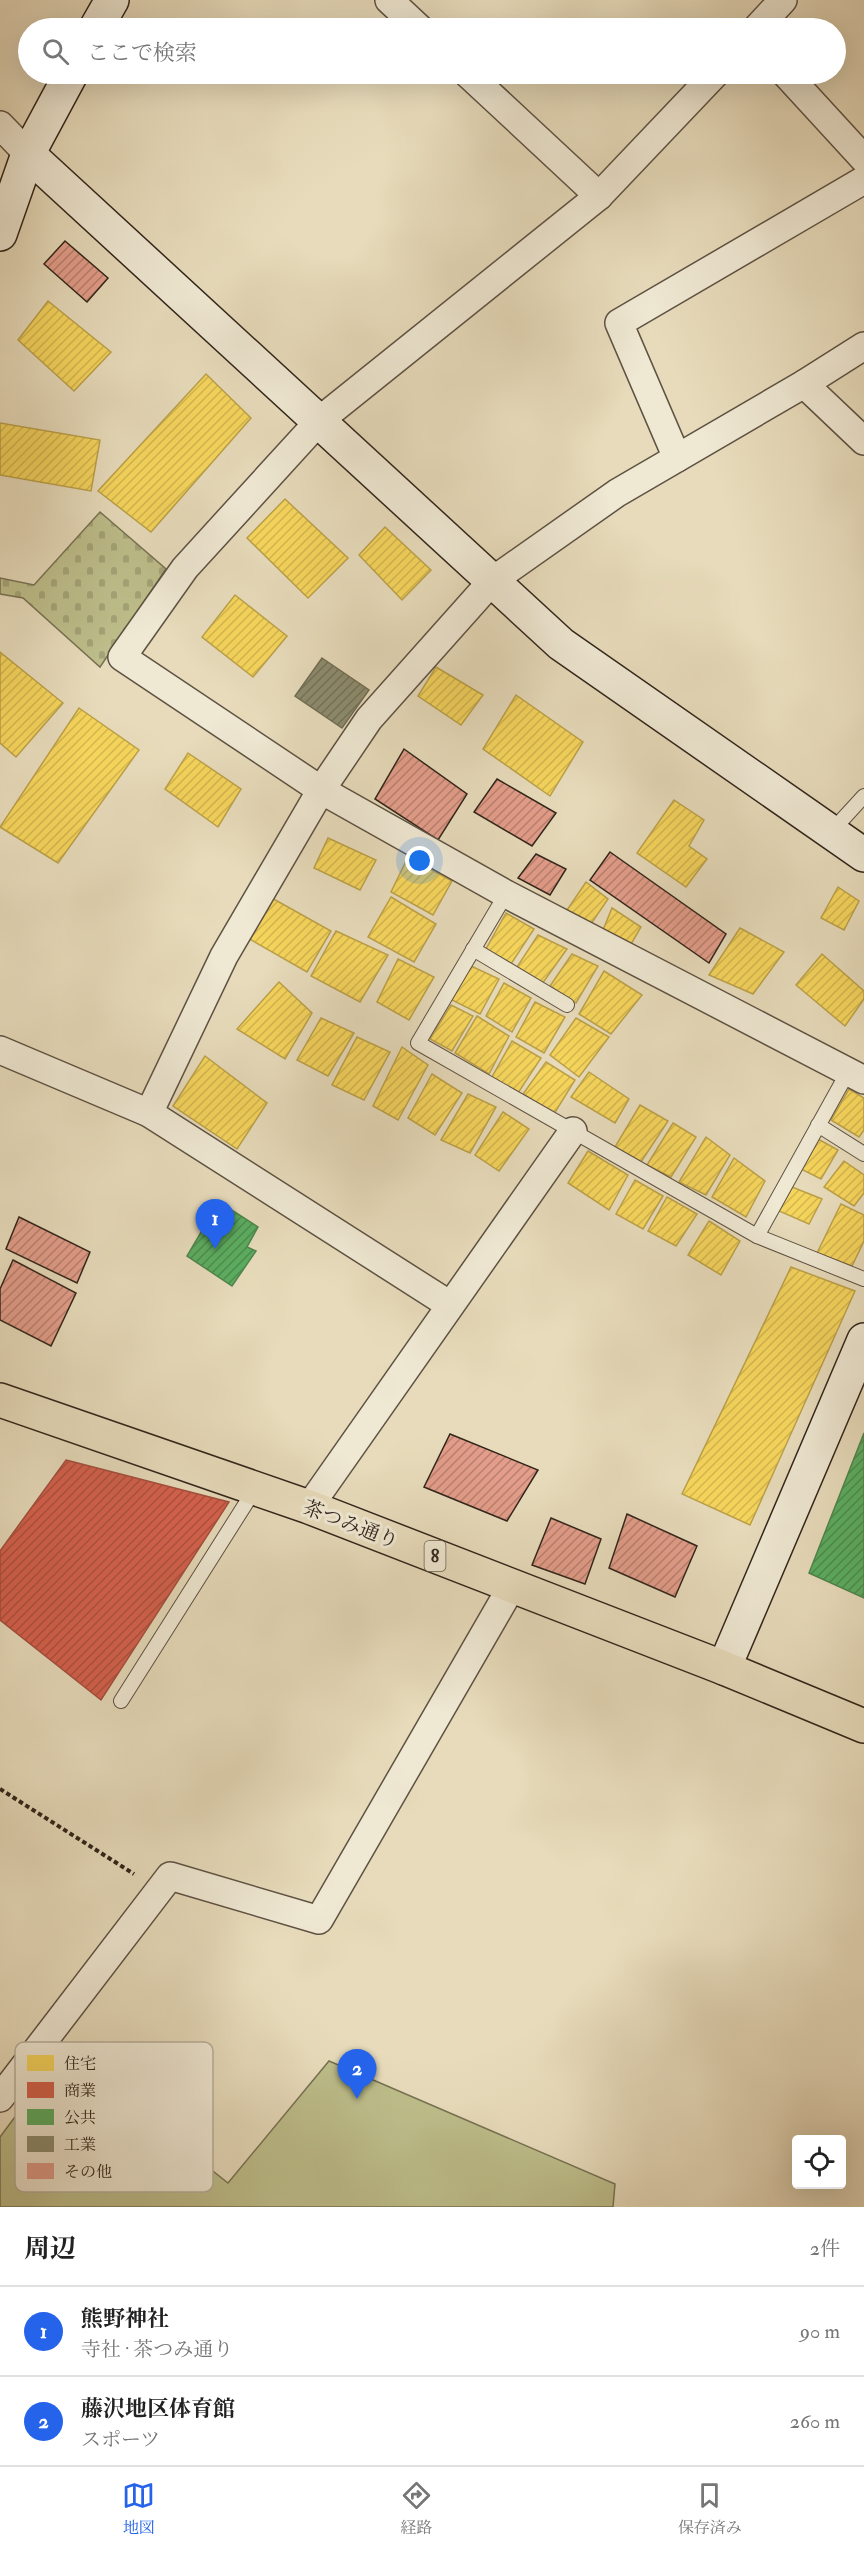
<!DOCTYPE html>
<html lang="ja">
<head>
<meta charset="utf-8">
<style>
  :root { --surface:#fff; --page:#f6f6f6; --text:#222; --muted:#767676; --line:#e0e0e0; --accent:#2563eb }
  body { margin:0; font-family:"IM FELL Double Pica","Noto Serif JP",serif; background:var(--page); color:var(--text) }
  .controls { position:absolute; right:18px; bottom:18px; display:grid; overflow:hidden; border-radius:6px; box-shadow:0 6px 24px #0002 }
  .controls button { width:54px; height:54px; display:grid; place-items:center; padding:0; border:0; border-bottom:2px solid var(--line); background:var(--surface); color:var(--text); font:30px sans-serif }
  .you { position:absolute; left:420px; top:861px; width:21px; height:21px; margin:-15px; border:4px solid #fff; border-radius:50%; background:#1a73e8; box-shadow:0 0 0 9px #1a73e833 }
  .badge { display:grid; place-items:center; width:39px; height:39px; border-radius:50%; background:var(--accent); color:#fff; font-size:20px; font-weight:700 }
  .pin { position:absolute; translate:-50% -50px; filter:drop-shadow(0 2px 3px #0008) }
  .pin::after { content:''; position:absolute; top:32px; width:21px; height:18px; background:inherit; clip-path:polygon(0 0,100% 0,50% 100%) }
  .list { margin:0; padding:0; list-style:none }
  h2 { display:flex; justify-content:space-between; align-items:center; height:78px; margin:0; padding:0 24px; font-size:26px }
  h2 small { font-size:20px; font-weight:400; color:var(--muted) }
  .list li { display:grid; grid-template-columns:39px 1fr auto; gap:18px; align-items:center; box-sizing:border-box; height:90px; padding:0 24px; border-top:2px solid var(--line) }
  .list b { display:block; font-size:22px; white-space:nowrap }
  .list p { margin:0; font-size:20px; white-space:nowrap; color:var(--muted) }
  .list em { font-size:20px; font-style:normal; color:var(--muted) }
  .icon { flex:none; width:33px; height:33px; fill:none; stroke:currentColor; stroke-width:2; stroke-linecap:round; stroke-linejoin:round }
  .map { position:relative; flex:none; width:864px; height:2207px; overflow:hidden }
  .search { position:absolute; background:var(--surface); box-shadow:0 6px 24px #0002; left:18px; right:18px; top:18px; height:66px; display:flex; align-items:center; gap:15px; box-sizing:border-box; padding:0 21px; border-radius:33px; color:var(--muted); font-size:22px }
  .sheet { height:258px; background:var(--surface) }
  nav { display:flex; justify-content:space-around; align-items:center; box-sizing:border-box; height:84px; border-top:2px solid var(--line); background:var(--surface); font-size:16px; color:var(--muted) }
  nav a { display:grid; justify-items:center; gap:3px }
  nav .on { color:var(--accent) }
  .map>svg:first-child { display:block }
  .cemetery { fill:url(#cemetery-stones); stroke:#777253; stroke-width:1.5 }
  .pitch { fill:#bdbe8b; stroke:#777253; stroke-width:1.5 }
  .homes { fill:url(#homes-hatch); stroke:#bba048; stroke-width:1.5 }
  .shops { fill:url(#shops-hatch); stroke:#a44e3e; stroke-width:1.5 }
  .public { fill:url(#public-hatch); stroke:#4e854c; stroke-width:1.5 }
  .industry { fill:url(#industry-hatch); stroke:#716d55; stroke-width:1.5 }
  .building { fill:url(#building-hatch); stroke:#31251b; stroke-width:1.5 }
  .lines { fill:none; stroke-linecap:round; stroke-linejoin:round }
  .lane-casing { stroke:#5e5243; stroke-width:16 }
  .street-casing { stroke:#5e5243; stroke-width:30 }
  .secondary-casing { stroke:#31251b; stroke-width:36 }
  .primary-casing { stroke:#31251b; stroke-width:36 }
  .path { stroke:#31251b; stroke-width:4; stroke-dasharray:4.5 3; stroke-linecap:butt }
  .lane { stroke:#efe8d3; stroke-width:14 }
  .street { stroke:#efe8d3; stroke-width:27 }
  .secondary { stroke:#efe8d3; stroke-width:33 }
  .primary { stroke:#e7dbbb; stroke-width:33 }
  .labels { text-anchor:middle; stroke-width:6; stroke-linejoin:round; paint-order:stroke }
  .shield { fill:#efe8d3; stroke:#6a6052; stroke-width:1.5 }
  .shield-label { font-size:18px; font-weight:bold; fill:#31251b }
  .street-label { font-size:20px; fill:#31251b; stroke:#efe8d3 }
  .key { fill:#efe8d3; stroke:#b6ae9c; stroke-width:1.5 }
  .key-label { font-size:16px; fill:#31251b }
</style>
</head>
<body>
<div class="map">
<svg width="864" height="2207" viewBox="0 0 864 2207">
  <defs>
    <pattern id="cemetery-stones" width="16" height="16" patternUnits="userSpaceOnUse" patternTransform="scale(1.5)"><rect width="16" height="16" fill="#bdbe8b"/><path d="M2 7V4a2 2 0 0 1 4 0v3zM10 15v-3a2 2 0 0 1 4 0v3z" fill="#a3a377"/></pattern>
    <pattern id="homes-hatch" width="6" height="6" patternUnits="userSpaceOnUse" patternTransform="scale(1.5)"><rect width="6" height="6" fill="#f6d55c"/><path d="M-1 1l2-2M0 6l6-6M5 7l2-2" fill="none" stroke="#d3b74f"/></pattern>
    <pattern id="shops-hatch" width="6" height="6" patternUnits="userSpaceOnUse" patternTransform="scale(1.5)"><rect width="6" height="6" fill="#d6604d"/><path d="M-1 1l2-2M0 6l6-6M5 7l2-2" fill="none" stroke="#ae4f3f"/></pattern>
    <pattern id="public-hatch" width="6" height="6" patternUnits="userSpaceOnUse" patternTransform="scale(1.5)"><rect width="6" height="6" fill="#5aae61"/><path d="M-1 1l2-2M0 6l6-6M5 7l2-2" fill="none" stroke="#4b8d4f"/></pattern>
    <pattern id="industry-hatch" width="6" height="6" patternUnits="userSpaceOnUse" patternTransform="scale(1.5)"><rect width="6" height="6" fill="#8c8c6e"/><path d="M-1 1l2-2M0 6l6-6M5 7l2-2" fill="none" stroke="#73725a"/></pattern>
    <pattern id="building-hatch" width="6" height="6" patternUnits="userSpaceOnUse" patternTransform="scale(1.5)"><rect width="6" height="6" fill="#e39d8a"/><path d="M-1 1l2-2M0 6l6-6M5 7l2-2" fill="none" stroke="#b98070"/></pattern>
  </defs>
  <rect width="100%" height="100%" fill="#e7dbbb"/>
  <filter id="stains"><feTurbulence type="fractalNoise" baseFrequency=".00333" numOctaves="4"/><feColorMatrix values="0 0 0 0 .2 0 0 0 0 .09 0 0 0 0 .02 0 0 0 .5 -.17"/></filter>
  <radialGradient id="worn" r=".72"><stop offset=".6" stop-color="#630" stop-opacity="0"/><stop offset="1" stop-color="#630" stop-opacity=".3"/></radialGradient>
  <polygon class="cemetery" points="100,512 166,569 100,667 23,598 0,594 0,578 34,585"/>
  <polygon class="pitch" points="63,2052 228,2183 329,2061 615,2184 613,2207 0,2207 0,2137"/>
  <g class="homes">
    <polygon points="48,301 111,352 74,391 18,340"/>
    <polygon points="206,374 251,418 151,532 98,491"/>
    <polygon points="0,423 100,440 91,491 0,475"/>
    <polygon points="285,499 348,558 308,598 247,538"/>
    <polygon points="385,527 431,570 402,600 359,555"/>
    <polygon points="235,595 287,636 253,677 202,637"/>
    <polygon points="0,652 63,703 16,757 0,743"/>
    <polygon points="436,667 483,695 461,725 418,696"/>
    <polygon points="516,695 583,742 550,796 483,749"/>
    <polygon points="79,708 139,750 58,863 0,827"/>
    <polygon points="188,753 241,789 218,827 165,789"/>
    <polygon points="674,800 704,820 689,846 707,859 686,887 637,853"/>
    <polygon points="328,838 376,860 360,890 314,868"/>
    <polygon points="408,857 452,881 433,915 391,892"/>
    <polygon points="586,882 608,899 591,924 567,910"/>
    <polygon points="838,887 859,901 844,930 821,918"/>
    <polygon points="270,897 331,931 307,972 246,937"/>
    <polygon points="391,897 436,924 414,962 368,937"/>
    <polygon points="612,908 641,927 630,946 603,930"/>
    <polygon points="506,913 534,929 511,964 486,949"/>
    <polygon points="740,928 784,952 753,994 709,975"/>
    <polygon points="336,931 388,955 360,1002 311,976"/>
    <polygon points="538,935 567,949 542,984 517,967"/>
    <polygon points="572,954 598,966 576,1003 550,986"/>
    <polygon points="822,954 864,991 864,999 845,1026 796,985"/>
    <polygon points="398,959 434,977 409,1020 377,1002"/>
    <polygon points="471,966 499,979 480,1014 452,1000"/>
    <polygon points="604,971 642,995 611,1034 579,1014"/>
    <polygon points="279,982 312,1013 285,1059 237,1029"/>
    <polygon points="504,983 531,998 512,1032 486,1016"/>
    <polygon points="535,1002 565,1017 544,1053 516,1037"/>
    <polygon points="451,1005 473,1016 452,1051 430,1039"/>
    <polygon points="477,1016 509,1036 489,1074 455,1053"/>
    <polygon points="321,1018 354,1033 328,1076 297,1060"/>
    <polygon points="576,1018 609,1037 579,1077 550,1055"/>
    <polygon points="357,1037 390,1052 364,1100 332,1085"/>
    <polygon points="512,1041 541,1058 518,1093 492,1077"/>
    <polygon points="402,1047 428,1065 398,1120 373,1106"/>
    <polygon points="205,1056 267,1103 237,1149 173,1106"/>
    <polygon points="546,1062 575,1080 554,1114 523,1094"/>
    <polygon points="589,1072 629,1099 615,1123 571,1097"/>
    <polygon points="432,1074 462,1093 435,1135 408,1118"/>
    <polygon points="849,1089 864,1098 864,1130 859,1137 831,1120"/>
    <polygon points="468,1094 496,1107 470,1153 441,1140"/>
    <polygon points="640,1105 668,1121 641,1162 615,1147"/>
    <polygon points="503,1112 529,1129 499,1171 475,1155"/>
    <polygon points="673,1123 696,1137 671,1177 647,1165"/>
    <polygon points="706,1137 730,1155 706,1195 679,1182"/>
    <polygon points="818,1139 838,1150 821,1179 799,1168"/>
    <polygon points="588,1151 628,1175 609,1210 568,1183"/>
    <polygon points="734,1158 765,1181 746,1217 712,1197"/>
    <polygon points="844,1161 864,1175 864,1193 854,1206 824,1187"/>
    <polygon points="635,1180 663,1196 643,1229 616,1214"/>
    <polygon points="792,1187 822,1199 809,1224 779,1211"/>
    <polygon points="667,1197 697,1214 676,1246 648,1231"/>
    <polygon points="841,1204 864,1215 864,1241 852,1266 817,1253"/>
    <polygon points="709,1221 740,1241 721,1275 688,1255"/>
    <polygon points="791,1267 855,1291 750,1525 682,1494"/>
  </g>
  <polygon class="shops" points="66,1460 229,1502 101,1700 0,1620 0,1551"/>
  <g class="public">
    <polygon points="230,1209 258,1227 247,1247 256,1251 232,1286 187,1256 207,1222 216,1227"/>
    <polygon points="864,1433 864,1598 809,1573"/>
  </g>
  <polygon class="industry" points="322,658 369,690 342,728 295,696"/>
  <g class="building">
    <polygon points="65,241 108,278 87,302 44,264"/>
    <polygon points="404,749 467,794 438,840 375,799"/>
    <polygon points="497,779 556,813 532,846 474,812"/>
    <polygon points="610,852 726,934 709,963 590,880"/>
    <polygon points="536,854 566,869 550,895 518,878"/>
    <polygon points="19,1217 90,1252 77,1283 6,1249"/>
    <polygon points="13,1260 76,1293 51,1346 0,1320 0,1289"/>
    <polygon points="450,1434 538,1470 507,1521 424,1487"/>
    <polygon points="627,1514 697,1546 675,1597 609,1568"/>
    <polygon points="551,1518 601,1539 585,1584 532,1565"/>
  </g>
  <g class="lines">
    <g class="lane-casing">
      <g id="lane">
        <polyline points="831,832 864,796"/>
        <polyline points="506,894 418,1043 757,1236 864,1279"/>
        <polyline points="473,949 567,1005"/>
        <polyline points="818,1125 864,1154"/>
        <polyline points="757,1236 849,1070"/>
        <polyline points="121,1701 255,1489"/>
      </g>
    </g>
    <g class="street-casing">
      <g id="street">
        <polyline points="389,0 419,28"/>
        <polyline points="757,28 783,0"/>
        <polyline points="468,74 599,196"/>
        <polyline points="715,74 599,196 320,420 185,568 122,657 321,790 506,894 864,1080"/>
        <polyline points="786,74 864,159"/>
        <polyline points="0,125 28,154"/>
        <polyline points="804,384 864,441"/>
        <polyline points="677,458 619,323 864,180"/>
        <polyline points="0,1050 149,1113 450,1305"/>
        <polyline points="149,1113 224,956 321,790 369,719 492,581 617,493 804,384 864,346"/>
        <polyline points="309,1507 573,1131"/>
        <polyline points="0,2098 170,1876 319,1920 512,1586"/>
      </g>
    </g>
    <g class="secondary-casing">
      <g id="secondary">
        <polyline points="96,28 112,0"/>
        <polyline points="28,154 561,644 864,855"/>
        <polyline points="0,234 28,154 71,74"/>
        <polyline points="724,1668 864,1340"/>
      </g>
    </g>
    <g class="primary-casing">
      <polyline id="primary" points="0,1400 309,1507 724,1668 864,1726"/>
    </g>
    <polyline class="path" points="0,1789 134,1874"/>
    <use href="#lane" class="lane"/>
    <use href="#street" class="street"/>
    <use href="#secondary" class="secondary"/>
    <use href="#primary" class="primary"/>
  </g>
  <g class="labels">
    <rect class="shield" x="424.5" y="1541" width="21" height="30" rx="4.5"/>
    <g class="shield-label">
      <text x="435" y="1562">8</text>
    </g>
    <g class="street-label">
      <text transform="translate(351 1524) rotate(21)" y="7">茶つみ通り</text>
    </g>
  </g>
  <rect x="15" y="2042" width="198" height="150" rx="9" class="key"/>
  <rect x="27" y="2055" width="27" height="16" fill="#f6d55c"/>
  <rect x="27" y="2082" width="27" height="16" fill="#d6604d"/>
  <rect x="27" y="2109" width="27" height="16" fill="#5aae61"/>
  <rect x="27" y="2136" width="27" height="16" fill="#8c8c6e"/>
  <rect x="27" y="2163" width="27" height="16" fill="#e39d8a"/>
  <g class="key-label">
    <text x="64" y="2069">住宅</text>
    <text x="64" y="2096">商業</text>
    <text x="64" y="2123">公共</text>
    <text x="64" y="2150">工業</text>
    <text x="64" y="2177">その他</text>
  </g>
  <rect width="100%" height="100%" filter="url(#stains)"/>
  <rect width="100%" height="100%" fill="url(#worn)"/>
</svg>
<div class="controls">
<button><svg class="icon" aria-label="locate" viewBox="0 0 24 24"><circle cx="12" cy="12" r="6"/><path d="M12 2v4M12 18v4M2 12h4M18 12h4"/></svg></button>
</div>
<div class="you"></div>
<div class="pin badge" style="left:215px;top:1249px">1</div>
<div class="pin badge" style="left:357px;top:2099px">2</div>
<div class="search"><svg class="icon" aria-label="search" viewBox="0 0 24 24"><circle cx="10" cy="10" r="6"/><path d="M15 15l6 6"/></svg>ここで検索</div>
</div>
<section class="sheet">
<h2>周辺<small>2件</small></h2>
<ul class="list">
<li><span class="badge">1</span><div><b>熊野神社</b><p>寺社 · 茶つみ通り</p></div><em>90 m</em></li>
<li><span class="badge">2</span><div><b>藤沢地区体育館</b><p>スポーツ</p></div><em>260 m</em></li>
</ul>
</section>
<nav>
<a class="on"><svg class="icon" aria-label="map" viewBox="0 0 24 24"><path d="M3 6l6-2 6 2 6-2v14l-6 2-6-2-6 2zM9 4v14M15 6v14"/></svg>地図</a>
<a><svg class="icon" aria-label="directions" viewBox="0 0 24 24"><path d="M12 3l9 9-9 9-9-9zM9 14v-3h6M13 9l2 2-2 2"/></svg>経路</a>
<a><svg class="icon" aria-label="saved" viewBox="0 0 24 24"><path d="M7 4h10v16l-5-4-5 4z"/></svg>保存済み</a>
</nav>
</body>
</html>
